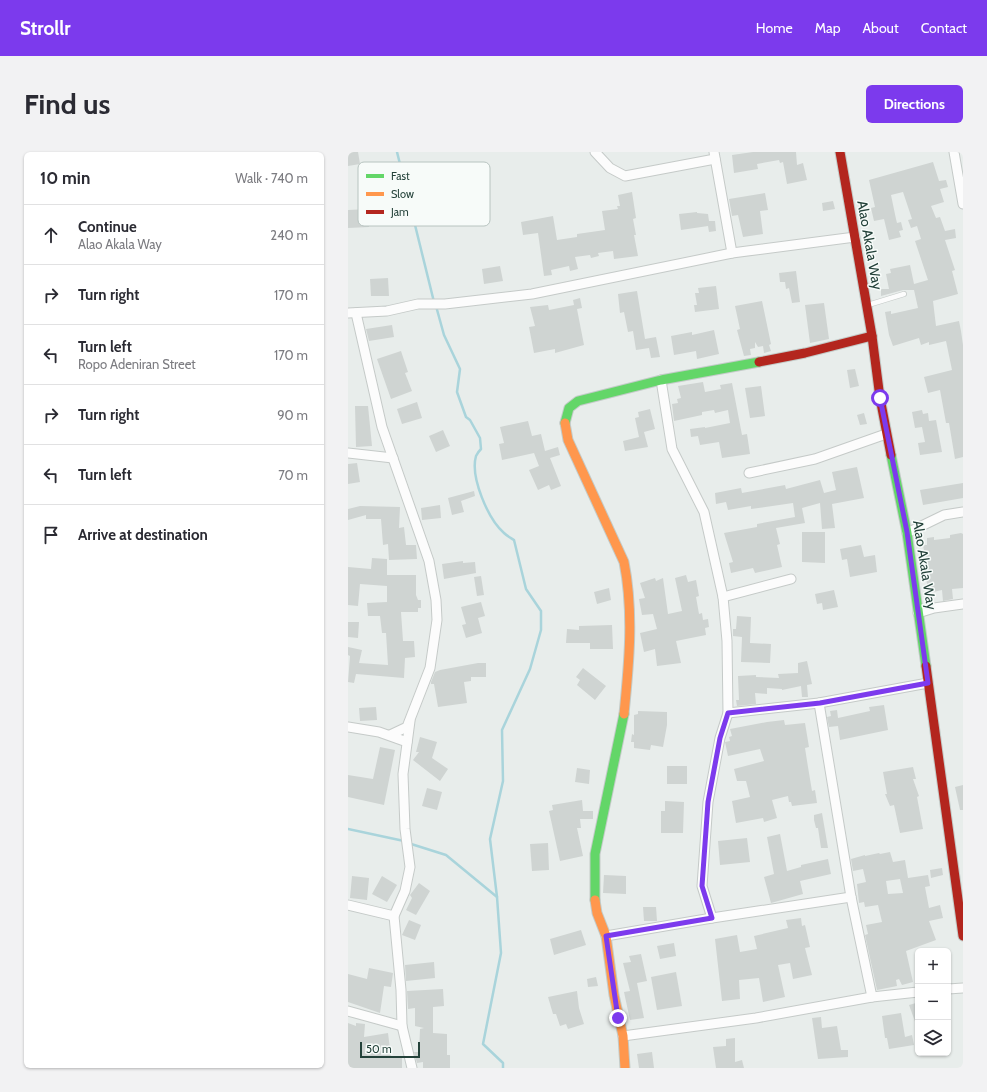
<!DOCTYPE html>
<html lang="en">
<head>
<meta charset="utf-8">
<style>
  :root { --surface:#fff; --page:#f2f2f3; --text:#2b2b33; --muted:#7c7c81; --line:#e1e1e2; --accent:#7c3aed }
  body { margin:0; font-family:Cabin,sans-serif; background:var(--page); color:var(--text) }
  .controls { position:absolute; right:12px; bottom:12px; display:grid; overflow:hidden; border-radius:6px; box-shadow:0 1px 3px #0004 }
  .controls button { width:36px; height:36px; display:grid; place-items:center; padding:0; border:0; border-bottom:1px solid var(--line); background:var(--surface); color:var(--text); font:20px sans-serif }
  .scale { position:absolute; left:12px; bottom:10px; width:60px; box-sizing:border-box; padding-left:4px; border:2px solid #24423a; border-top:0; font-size:11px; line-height:14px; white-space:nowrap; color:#24423a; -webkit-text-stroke:3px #f7fbf9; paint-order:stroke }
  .stop { position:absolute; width:12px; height:12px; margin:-9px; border:3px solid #7c3aed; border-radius:50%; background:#fff }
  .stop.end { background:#7c3aed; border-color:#fff; box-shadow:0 1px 4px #0008 }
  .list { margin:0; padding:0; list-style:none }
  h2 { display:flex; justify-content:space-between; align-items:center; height:52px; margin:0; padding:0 16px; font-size:17px }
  h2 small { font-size:13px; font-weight:400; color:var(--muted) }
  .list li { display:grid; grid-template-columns:26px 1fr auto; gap:12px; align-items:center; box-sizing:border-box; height:60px; padding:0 16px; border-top:1px solid var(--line) }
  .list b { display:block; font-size:15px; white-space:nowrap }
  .list p { margin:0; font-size:13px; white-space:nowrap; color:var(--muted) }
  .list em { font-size:13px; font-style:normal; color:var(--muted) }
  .icon { flex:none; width:22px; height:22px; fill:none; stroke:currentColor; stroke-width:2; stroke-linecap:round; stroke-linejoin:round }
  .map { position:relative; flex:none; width:615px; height:916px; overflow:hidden; border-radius:6px }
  header { display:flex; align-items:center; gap:24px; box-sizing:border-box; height:56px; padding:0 20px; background:var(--accent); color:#fff }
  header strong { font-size:19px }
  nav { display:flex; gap:22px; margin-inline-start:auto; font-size:14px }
  .intro { display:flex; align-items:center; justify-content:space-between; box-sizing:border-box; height:96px; padding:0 24px }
  h1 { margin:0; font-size:28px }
  .button { padding:10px 18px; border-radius:6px; background:var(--accent); color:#fff; font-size:14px; font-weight:700 }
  main { display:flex; gap:24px; padding:0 24px }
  aside { flex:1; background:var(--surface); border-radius:6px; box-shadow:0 1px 3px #0004 }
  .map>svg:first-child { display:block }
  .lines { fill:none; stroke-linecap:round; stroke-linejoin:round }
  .stream { stroke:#a9d4db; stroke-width:2.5 }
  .building { fill:#cfd4d2; fill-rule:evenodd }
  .lane-casing { stroke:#c5cac8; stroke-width:6 }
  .street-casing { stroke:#c5cac8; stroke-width:11 }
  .fast-casing { stroke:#c3cbc8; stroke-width:11 }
  .slow-casing { stroke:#c3cbc8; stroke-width:11 }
  .jam-casing { stroke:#c3cbc8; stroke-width:11 }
  .lane { stroke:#fcfcfc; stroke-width:4.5 }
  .street { stroke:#fcfcfc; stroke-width:9 }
  .fast { stroke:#63d668; stroke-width:9 }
  .slow { stroke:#ff974d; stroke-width:9 }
  .jam { stroke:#b3261e; stroke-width:9 }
  .route { stroke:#7c3aed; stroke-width:5 }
  .labels { text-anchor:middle; stroke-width:3; stroke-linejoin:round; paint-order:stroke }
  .street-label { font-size:14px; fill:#24423a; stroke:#f7fbf9 }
  .key { fill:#f7fbf9; stroke:#b8c4c0; stroke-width:1 }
  .key-label { font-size:11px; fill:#24423a }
</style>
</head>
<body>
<header>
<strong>Strollr</strong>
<nav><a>Home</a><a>Map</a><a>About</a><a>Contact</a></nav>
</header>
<div class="intro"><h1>Find us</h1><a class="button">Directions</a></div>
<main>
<aside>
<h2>10 min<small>Walk · 740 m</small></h2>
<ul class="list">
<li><svg class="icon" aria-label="ahead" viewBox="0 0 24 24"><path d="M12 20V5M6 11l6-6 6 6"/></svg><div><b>Continue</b><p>Alao Akala Way</p></div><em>240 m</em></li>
<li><svg class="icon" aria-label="right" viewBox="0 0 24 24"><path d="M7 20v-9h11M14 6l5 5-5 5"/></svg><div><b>Turn right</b></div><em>170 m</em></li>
<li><svg class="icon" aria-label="left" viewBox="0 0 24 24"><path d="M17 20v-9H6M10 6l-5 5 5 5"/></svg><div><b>Turn left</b><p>Ropo Adeniran Street</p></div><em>170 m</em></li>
<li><svg class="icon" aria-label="right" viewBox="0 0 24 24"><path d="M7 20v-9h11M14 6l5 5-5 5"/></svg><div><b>Turn right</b></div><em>90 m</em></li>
<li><svg class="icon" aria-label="left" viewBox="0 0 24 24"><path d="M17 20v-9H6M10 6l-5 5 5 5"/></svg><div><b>Turn left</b></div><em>70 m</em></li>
<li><svg class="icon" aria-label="arrive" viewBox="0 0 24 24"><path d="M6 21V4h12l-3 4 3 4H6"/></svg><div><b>Arrive at destination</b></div></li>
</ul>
</aside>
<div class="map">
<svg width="615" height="916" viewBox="0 0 615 916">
  <rect width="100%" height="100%" fill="#e8edeb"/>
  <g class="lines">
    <g class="stream">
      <polyline points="49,0 86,150"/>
      <path d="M88,154l8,29 16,34 -3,23 9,25 4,3 10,18 1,11c-2,2 -4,5 -5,7 -6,21 12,63 28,77 3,3 7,5 10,7l12,49 15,22v19l-11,39 -28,61 1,51 -13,58 7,58 4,56 -18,91 20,19v5"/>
      <polyline points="0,677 56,689"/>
      <polyline points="60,691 98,703 149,745"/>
    </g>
  </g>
  <g class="building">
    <polygon points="0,0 10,0 12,12 0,14"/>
    <polygon points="405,0 448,0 449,13 455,11 459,28 439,32 435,10 432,11 431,8 409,12 410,17 386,21 384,3"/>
    <polygon points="585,10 591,29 598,28 600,35 592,37 596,50 583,54 588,66 592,65 597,79 607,77 608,86 597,88 607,118 604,119 610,142 585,149 588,174 611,169 613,179 615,193 615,305 607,307 601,271 598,271 592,238 580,241 576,225 604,218 598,189 581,193 581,190 573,193 571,186 545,194 541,183 537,160 543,159 543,162 570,156 566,138 555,138 533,144 533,137 541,137 538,122 543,121 542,117 562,113 566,132 580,128 567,89 573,87 569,74 563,76 560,68 564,67 555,40 543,43 548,67 549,71 553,70 555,78 551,79 553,85 541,88 536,67 526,69 523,56 527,55 521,28"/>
    <polygon points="284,40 288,66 285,67 288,83 286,83 290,104 266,107 265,99 250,101 251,104 243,106 242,103 227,105 230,117 222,119 221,114 203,118 204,123 196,124 190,81 175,83 173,70 205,64 209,88 229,85 229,82 257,78 254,59 270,57 269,54 272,54 270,43"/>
    <polygon points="417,41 420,58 412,59 415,82 395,85 390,63 384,64 381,47"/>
    <polygon points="485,49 487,57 475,59 474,51"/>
    <polygon points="20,57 21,75 0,76 0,58"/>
    <polygon points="349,60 349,61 360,62 361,69 367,69 368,79 361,80 360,74 333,78 331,62"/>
    <polygon points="152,114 155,129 136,132 134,117"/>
    <polygon points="448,119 452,150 444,151 441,136 438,137 437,130 432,130 431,121"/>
    <polygon points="40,126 41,144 23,144 22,127"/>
    <polygon points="368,134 371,157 347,160 346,153 349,153 347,141 351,141 350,136"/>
    <polygon points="289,139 297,187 308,185 312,205 303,206 301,196 288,198 285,179 280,180 276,160 272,161 270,142"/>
    <polygon points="232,146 234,156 229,157 236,193 207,201 207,197 186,201 181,175 187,174 182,155 200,153 201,158 226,153 225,148"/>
    <polygon points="414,149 423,192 421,193 423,199 416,201 415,194 410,195 407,190 407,196 402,197 403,203 396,204 389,178 392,177 387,154"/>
    <polygon points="476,151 481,187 462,191 457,153"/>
    <polygon points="44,173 46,185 21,189 18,177"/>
    <polygon points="366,178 371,202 349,207 348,199 326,203 323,184 344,180 344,183"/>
    <polygon points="53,199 60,220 57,221 64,239 43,247 29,207"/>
    <polygon points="507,217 511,234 502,236 499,218"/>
    <polygon points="355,230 357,240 373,237 372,233 384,231 394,283 399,282 402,302 374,306 371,290 352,293 350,284 343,285 342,277 357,275 357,276 382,271 380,258 367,261 366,258 354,260 354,263 326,269 324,252 330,251 329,247 333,246 330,234"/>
    <polygon points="413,234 417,264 402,266 397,236"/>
    <polygon points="69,250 74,266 54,272 49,257"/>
    <polygon points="7,254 20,254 24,294 8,295"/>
    <polygon points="302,257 307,277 296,280 300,295 277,299 275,289 291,285 287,266 291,265 290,260"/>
    <polygon points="574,258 575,262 580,261 581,269 588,268 594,300 572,303 570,291 577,290 574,275 567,276 564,260"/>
    <polygon points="516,261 519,272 512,273 509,263"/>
    <polygon points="180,269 184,284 193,282 197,299 210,295 212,303 202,306 213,334 203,338 201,333 190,338 181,318 191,314 186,301 154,308 151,292 156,291 152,275"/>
    <polygon points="95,278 102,294 88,300 81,284"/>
    <polygon points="9,311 12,330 0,332 0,312"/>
    <polygon points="509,315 516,346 484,352 487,376 474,377 472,351 454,356 457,371 428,376 432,392 429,393 434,415 407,421 405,416 383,421 381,411 385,410 376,381 409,375 409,372 447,365 445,351 403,357 403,354 380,358 378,350 368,352 367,341 393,336 394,341 437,333 438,337 472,328 476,341 488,338 484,320"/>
    <polygon points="615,331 615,346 575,353 572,338"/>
    <polygon points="126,339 127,344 113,349 116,360 104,363 100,346"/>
    <polygon points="92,353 93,366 74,368 73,356"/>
    <polygon points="12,354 52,355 51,376 56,375 58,393 68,393 69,407 41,408 40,392 35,393 33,367 18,367 18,363 0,368 0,357"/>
    <polygon points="454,380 477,380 477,411 454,410"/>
    <polygon points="613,381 615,382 615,436 604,437 605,447 595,449 594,438 581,441 577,422 580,421 575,393 579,393 579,386 586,385 586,388 602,386 602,383"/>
    <polygon points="513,393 516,405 527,403 529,420 502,425 499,407 494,408 492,397"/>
    <polygon points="24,406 39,407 39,423 68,423 68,443 70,448 73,448 73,456 70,456 70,460 53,460 55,489 66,489 67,505 57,506 56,526 8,522 6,531 0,530 2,504 0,503 0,495 14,498 11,511 40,513 38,481 34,481 32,464 20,464 19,451 39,450 39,434 12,432 10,454 0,453 0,415 23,417"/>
    <polygon points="115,409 115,411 127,410 128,421 96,427 94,412"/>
    <polygon points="338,423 340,430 348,428 351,444 348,445 351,462 354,461 355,468 360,467 361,475 357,476 358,483 328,489 333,511 309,514 307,497 296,500 292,481 309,477 305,462 294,463 291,447 297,446 292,431 307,426 308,429 315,426 320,462 334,459 327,426"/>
    <polygon points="133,424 136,443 129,444 126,425"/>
    <polygon points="261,436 263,448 249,452 246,440"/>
    <polygon points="486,438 490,455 475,458 474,451 469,452 467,442"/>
    <polygon points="133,450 137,464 130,466 134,481 118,486 114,473 118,472 113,455"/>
    <polygon points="389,464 403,465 402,491 423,492 422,511 393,510 394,485 385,484 385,477 388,477"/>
    <polygon points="0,470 11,470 10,486 0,485"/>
    <polygon points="264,473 265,497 242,497 242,491 218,491 219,477 231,478 231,474"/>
    <polygon points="459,509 464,532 459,533 460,545 454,545 453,534 434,538 434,537 419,536 419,542 407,541 408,552 389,554 388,548 391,548 390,524 408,523 408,525 431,526 430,522 450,521 450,511"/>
    <polygon points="130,511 138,511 138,525 123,525 123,529 116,530 119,551 90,555 86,532 83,532 83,530 87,520 92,518"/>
    <polygon points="235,516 258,534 247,548 229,533 232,528 228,525"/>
    <polygon points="536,553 540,578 492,588 490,574 481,575 479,565 483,564 482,559 489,558 490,566 522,559 521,555"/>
    <polygon points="28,555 29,568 12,569 11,556"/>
    <polygon points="290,559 319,560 319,573 315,595 303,593 302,598 286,596 286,590 283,590 284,582 286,583 286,563 290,562"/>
    <polygon points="436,568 437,573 457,571 461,595 457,596 460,615 464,639 467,638 469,651 444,654 443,650 441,650 440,644 424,648 429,666 416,670 415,666 388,671 384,649 402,645 398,629 389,629 386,617 416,609 412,597 380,604 377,590 382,589 381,585 384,584 382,577 419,570"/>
    <polygon points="72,585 89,590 84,606 100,617 92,629 65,608 71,600 68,600"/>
    <polygon points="32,595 47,598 36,653 0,645 0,623 25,627"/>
    <rect x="319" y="614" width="20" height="18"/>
    <polygon points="565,615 568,627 565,627 571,644 569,645 575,677 552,681 546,653 542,654 537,642 539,642 535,620"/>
    <polygon points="229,616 242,618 241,632 227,630"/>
    <polygon points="615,633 615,658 612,658 607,635"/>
    <polygon points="79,636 94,640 89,658 74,654"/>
    <polygon points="234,648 235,659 245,659 245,667 232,667 233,676 229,676 235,704 212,709 201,659 205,658 204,653"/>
    <polygon points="317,649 336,650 335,681 313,681 313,659 317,659"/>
    <polygon points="474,661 480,696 473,696 470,676 468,676 466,668 466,663"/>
    <polygon points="432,682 439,719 453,715 453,713 480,707 483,722 452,729 455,742 423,751 416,725 426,722 419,685"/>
    <polygon points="399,686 402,710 372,713 370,689"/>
    <polygon points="200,691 201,718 184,719 182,692"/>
    <path d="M542,700l3,10 12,-2 3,18 20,-3 2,11 -5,1 4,21 11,-3 3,13 -14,3 7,19 -30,11 7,31 -11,3 -3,-6 -3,1 1,6 -20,4 -12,-55 3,-1 -2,-9 16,-3 -4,-17 -13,2 -1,-5 -5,1 -2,-19 9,-2 -3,-13 -10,2 -2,-12 14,-4v1l14,-3 1,1zM552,727l3,14 -15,1 -2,-13z"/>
    <polygon points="594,716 595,723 583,726 582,718"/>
    <polygon points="256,723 278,724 278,742 255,741"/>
    <polygon points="4,724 21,726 19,748 2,746"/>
    <polygon points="34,724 49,733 39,750 24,742"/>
    <polygon points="71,731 82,739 68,763 58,758 64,746 62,743"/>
    <polygon points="295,755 308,755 309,769 296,769"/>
    <polygon points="453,766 454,774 457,773 462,795 457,796 464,823 445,827 442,811 430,813 437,845 415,850 411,826 391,828 392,847 374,849 367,787 389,783 392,800 409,797 406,784 440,776 438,768"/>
    <polygon points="61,768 73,773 67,788 54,783"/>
    <polygon points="233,778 238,793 206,803 202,787"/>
    <polygon points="326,791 328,804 312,807 309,794"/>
    <polygon points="293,802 299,829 289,831 296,866 282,868 276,840 282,839 275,811 283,810 281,804"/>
    <polygon points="86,810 87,826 58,829 57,813"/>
    <polygon points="21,816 45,821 43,835 36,834 32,861 0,850 0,822 19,827"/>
    <polygon points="328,820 334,854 309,858 303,825"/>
    <polygon points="248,825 250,834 240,835 239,827"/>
    <polygon points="95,837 96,854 85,855 85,881 99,882 99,903 102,903 102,916 75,916 75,910 69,911 66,900 71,900 72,877 76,876 67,874 67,856 60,857 59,839"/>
    <polygon points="229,839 231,856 236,872 220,877 218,872 212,874 208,862 205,862 200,845"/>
    <polygon points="568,851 570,857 569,875 561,853"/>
    <polygon points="553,861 557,885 564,883 566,893 541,897 539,886 537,886 534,864"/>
    <polygon points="473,865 474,876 489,874 493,898 500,898 500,905 470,907 464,866"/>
    <polygon points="0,871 8,874 8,871 17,872 16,885 40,881 43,905 54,906 54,916 0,916"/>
    <polygon points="387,886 387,910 394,908 396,916 368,916 365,895 378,894 378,887"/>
    <polygon points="304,900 306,916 291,916 289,902"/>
  </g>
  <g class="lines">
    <g class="lane-casing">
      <polyline id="lane" points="520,153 556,142"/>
    </g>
    <g class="street-casing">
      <g id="street">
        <polyline points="247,0 262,16 277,24 367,7"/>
        <polyline points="366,0 384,101"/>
        <polyline points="606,0 615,52"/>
        <polyline points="0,161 39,159 70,152 97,152 184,142 384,101 507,85"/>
        <polyline points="8,161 34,275 81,409 88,448 89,468 82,516 59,575 42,583"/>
        <polyline points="313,228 324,297 356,360 375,445 379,489 380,561 372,586 360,650 354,734 364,766"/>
        <polyline points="0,301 45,306"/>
        <polyline points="401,321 467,307 538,282"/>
        <polyline points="559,381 596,363 615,360"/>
        <polyline points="375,445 443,427"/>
        <polyline points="570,461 586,456 615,452"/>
        <polyline points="471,551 503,745 524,845"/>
        <polyline points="380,561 471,551 580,531"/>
        <polyline points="62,569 55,622 57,677 62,715 57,739 46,764 53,838 54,874 64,916"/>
        <polyline points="0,575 31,580 59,590"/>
        <polyline points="0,753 46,764"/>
        <polyline points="258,784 364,766 503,745"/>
        <polyline points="600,837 615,836"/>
        <polyline points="0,859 54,874"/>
        <polyline points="275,884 408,866 524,845 570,840"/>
      </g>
    </g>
    <g class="fast-casing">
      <g id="fast">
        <polyline points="217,271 221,256 230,249 313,228 411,210"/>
        <polyline points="543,303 559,381 578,514"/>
        <polyline points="247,748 247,702 276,562"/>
      </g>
    </g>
    <g class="slow-casing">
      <g id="slow">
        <path d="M217,271l3,17 56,122c10,51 5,102 0,152"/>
        <polyline points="247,748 249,761 258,784 266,843 275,884 277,916"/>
      </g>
    </g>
    <g class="jam-casing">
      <g id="jam">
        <polyline points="492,0 524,184 532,246 543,303"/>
        <polyline points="411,210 457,201 524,184"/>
        <polyline points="578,514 615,784"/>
      </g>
    </g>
    <use href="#lane" class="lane"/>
    <use href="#street" class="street"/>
    <use href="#fast" class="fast"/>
    <use href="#slow" class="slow"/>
    <use href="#jam" class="jam"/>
  </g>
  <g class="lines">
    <polyline class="route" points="270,866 258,784 364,766 354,734 360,650 372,586 380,561 472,551 580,531 559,380 532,246"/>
  </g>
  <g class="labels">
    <g class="street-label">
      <text transform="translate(522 93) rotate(80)" y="5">Alao Akala Way</text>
      <text transform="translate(577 413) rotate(81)" y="5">Alao Akala Way</text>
    </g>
  </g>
  <rect x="10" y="10" width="132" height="64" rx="6" class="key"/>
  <rect x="18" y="22" width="18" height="4" fill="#63d668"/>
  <rect x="18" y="40" width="18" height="4" fill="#ff974d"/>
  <rect x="18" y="58" width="18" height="4" fill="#b3261e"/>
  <g class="key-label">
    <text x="43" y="28">Fast</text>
    <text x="43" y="46">Slow</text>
    <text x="43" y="64">Jam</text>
  </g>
</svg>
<div class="controls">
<button>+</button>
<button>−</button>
<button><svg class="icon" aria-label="layers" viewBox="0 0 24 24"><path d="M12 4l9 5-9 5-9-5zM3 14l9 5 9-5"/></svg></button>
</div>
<div class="scale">50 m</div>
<div class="stop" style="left:532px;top:246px"></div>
<div class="stop end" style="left:270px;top:866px"></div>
</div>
</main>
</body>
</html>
